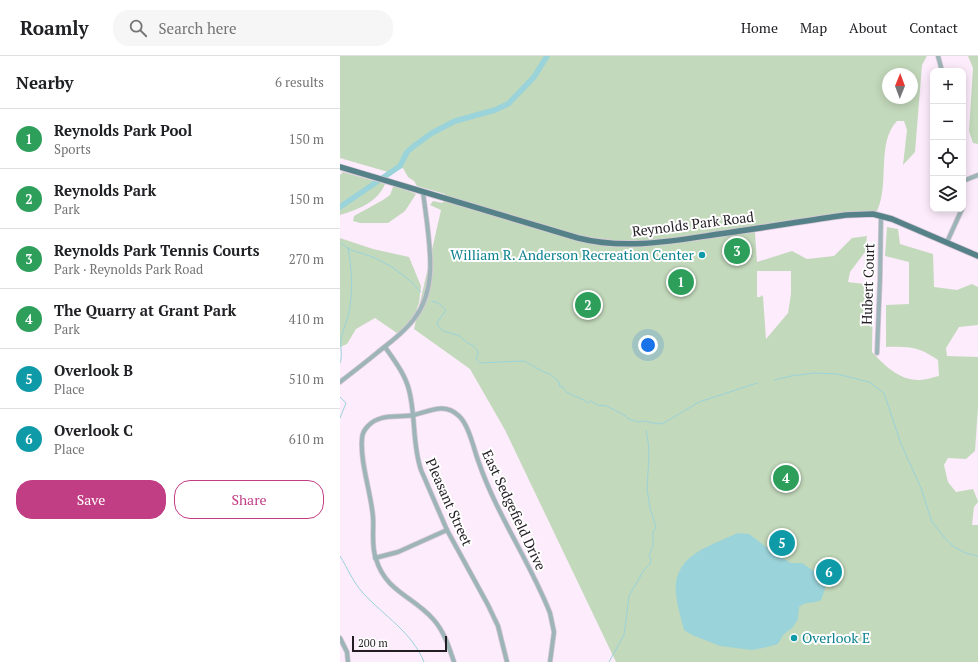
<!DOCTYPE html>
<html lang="en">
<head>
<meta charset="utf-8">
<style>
  :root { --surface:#fff; --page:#f6f6f6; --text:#202124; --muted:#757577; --line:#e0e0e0; --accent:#c13e84 }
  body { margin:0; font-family:"PT Serif",serif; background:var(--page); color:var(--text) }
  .controls { position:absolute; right:12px; top:12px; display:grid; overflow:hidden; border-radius:8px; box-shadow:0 2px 10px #0003 }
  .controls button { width:36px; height:36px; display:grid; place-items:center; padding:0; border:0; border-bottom:1px solid var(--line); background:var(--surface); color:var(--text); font:20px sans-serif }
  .compass { position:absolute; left:542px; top:12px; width:36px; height:36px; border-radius:50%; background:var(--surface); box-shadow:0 2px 10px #0003; rotate:1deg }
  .scale { position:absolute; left:12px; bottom:10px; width:95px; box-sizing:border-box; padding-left:4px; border:2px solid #231d23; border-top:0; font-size:11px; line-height:14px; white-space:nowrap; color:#231d23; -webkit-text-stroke:3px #fff; paint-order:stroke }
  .you { position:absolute; left:308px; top:289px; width:14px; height:14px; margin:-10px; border:3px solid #fff; border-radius:50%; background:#1a73e8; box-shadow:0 0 0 6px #1a73e833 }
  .badge { display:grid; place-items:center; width:26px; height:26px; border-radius:50%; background:var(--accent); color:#fff; font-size:13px; font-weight:700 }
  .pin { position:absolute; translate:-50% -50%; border:2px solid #fff; box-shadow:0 1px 4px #0006 }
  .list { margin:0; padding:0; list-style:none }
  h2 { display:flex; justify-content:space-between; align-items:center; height:52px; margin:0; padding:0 16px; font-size:17px }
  h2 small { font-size:13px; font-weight:400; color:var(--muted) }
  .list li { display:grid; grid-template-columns:26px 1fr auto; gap:12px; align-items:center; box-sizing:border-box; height:60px; padding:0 16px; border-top:1px solid var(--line) }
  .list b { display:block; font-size:15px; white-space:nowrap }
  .list p { margin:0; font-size:13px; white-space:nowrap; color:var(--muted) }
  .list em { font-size:13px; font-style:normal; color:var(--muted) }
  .actions { display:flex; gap:8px; padding:12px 16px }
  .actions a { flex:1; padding:9px 0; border:1px solid var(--accent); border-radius:16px; text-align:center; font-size:14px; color:var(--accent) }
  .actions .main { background:var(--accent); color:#fff }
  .icon { flex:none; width:22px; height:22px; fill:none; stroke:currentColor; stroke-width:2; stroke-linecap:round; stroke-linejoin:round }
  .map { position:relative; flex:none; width:638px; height:606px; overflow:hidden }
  header { display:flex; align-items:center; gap:24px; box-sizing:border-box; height:56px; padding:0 20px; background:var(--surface); border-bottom:1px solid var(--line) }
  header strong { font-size:19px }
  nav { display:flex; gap:22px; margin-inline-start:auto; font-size:14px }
  .search { width:280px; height:36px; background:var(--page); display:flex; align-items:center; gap:10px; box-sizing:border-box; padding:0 14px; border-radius:16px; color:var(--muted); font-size:15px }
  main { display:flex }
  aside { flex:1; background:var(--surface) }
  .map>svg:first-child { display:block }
  .green { fill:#c3d9bb; fill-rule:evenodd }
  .water { fill:#9ad3d9 }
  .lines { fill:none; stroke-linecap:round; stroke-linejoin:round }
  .stream { stroke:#9ad3d9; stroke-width:1 }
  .river { stroke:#9ad3d9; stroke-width:5.5 }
  .minor-casing { stroke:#d6c7d5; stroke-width:5.5 }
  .major-casing { stroke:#d6c7d5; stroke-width:7 }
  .minor { stroke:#9db5b9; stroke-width:4 }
  .major { stroke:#558289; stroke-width:5.5 }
  .culture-dot { fill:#0f9aa8; stroke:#fff; stroke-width:1.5 }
  .labels { text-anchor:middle; stroke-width:4; stroke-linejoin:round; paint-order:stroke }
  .street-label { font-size:14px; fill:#231d23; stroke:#fff }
  .culture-label { font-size:14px; fill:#0d838f; stroke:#fff; text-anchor:end }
</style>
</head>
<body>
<header>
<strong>Roamly</strong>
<div class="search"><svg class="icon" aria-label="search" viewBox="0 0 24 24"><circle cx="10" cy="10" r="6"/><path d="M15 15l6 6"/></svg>Search here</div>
<nav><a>Home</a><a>Map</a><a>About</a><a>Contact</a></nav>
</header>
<main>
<aside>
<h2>Nearby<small>6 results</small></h2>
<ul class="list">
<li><span class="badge" style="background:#2e9e5b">1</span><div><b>Reynolds Park Pool</b><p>Sports</p></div><em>150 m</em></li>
<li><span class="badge" style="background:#2e9e5b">2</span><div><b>Reynolds Park</b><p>Park</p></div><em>150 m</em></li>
<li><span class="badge" style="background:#2e9e5b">3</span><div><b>Reynolds Park Tennis Courts</b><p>Park · Reynolds Park Road</p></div><em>270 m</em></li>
<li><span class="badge" style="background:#2e9e5b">4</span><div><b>The Quarry at Grant Park</b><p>Park</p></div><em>410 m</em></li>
<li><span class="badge" style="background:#0f9aa8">5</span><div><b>Overlook B</b><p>Place</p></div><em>510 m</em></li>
<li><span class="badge" style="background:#0f9aa8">6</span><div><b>Overlook C</b><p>Place</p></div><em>610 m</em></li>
</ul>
<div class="actions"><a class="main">Save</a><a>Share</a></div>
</aside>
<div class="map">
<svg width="638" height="606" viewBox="0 0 638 606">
  <rect width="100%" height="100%" fill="#fdecfc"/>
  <g class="green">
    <path d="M0,0h587l-5,9 -7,87 -12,13 4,-35 -3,-9h-7c-21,22 -7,63 -20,90l-26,1 -98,15 2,6 2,29 35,-11 15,8 27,-3 18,-18 15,-2 -2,16 -15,20 -2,10 25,3 -1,67c12,13 28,29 48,28 6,0 13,-3 19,-4l-1,-16c-18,-13 -30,-14 -52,-13v-42l23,-1v-42l-24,-6 2,-29 11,2 2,15 33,10 1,33 23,3 15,-6 6,3v38l-19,2 -13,21 1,8 31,1v50l-3,44 -9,8 -18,-1 -4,7 4,17 8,10 17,-3 5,12v1l-4,5 -2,18h6v137h-362l-111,-232 -35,-61 -56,-40 27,-119 -11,-5 3,-4 10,2 2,-9 -28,-8 -3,-5 -6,-4 -5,-9 -15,4 -48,-14zM548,18h24v24h-24zM417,215h34v23l-3,19 -22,26 -3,-42 -1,-2 -2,2h-3z"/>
    <polygon points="628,0 638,0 638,88 633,87 629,75 633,12"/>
    <path d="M3,116l42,12c-7,18 -28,26 -45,31v-40z"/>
    <polygon points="56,130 76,138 65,155 48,167 20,167 13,165 14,160 43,144 50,139 53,131"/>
    <polygon points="0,182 33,193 69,201 81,230 79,247 72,267 57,277 35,262 16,273 7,288 0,291"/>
  </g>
  <g class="water">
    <polygon points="343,216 345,235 339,236 336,217"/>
    <path d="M398,477l11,1 24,18 18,11h11l13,9 5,4 5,8v5l-4,11c-8,4 -16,1 -22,7l-1,12 -5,8 -10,8 -5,9 -15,4 -11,2 -32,-4 -28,-11 -8,-5c-3,-12 -7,-24 -8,-36 -4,-39 34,-48 62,-61z"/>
  </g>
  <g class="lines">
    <g class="stream">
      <polyline points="0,187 11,194 33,201 52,211 68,223 81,236"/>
      <path d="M92,245l6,2 8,7 -9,13c3,10 12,9 20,12 4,1 5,4 8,6 7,5 17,7 11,18l4,4 44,-2 20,11 6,2 9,8 1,5 2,-1c4,10 18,10 26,17l3,-2 6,4 10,1 17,9 5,4 9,3 5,-1 16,3 5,-1 35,-21 58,-19"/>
      <path d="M0,307c3,-8 0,-15 1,-24 2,-9 6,-18 8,-27 4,-21 3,-43 -1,-64"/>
      <polyline points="434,324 451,320 475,317 497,318 529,326 544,337 561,388 581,432 592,466 604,481 613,490 625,497 638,500"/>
      <polyline points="0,341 6,347 0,362"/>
      <path d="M0,500c8,13 13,26 23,37 21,23 49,39 61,69"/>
      <polyline points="269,606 284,579 289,540 304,514 310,508 311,504 309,499 313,491 313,476 316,471 310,452 307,433 309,399 308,385 306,374"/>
    </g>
    <polyline class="river" points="0,151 60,110 67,96 74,90 92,77 115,65 155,54 168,48 194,21 207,0"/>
    <g class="minor-casing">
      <g id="minor">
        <polyline points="598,0 602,15"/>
        <polyline points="623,125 638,119"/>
        <polyline points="607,186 622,153"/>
        <path d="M45,291c9,13 20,27 24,43 7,26 3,54 12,80l26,60 41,75 10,21 9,36"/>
        <polyline points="537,297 540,223 541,160"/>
        <path d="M0,326c13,-10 26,-20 38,-30 29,-23 49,-38 52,-78 2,-24 -4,-57 -7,-82"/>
        <polyline points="35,502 58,496 107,474"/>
        <polyline points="0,582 7,596 8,606"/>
        <path d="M114,606c-5,-15 -10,-31 -21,-43 -20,-23 -47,-27 -57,-60 -5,-13 -2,-28 -3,-42 -2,-25 -13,-54 -11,-78 0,-5 2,-9 6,-13 12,-13 30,-8 46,-11 16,-4 31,-13 45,1 10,9 15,34 20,47 18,52 51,99 71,150l4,19 -4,30"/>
      </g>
    </g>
    <g class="major-casing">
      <path id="major" d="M0,111l238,71c47,12 94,3 141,-4 43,-6 85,-13 127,-19l27,-1 19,5 86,37"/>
    </g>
    <use href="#minor" class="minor"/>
    <use href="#major" class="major"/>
  </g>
  <g class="culture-dot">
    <circle cx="362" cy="199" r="4"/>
    <circle cx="454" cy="582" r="4"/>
  </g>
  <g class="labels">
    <g class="street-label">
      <text transform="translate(353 168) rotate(-7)" y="5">Reynolds Park Road</text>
      <text transform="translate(528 228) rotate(-88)" y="5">Hubert Court</text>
      <text transform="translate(109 446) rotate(66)" y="5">Pleasant Street</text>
      <text transform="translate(174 454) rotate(65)" y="5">East Sedgefield Drive</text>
    </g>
    <g class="culture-label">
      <text x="354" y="204">William R. Anderson Recreation Center</text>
      <text x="462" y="587" text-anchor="start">Overlook E</text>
    </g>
  </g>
</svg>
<div class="controls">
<button>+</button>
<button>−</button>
<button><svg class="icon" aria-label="locate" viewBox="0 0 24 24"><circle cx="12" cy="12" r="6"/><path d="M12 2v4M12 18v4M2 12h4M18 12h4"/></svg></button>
<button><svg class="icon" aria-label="layers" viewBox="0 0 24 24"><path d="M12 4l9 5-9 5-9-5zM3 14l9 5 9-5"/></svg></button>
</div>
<svg class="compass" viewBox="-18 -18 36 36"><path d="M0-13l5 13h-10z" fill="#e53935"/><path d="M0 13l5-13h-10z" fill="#757577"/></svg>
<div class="scale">200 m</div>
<div class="you"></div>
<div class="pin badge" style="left:341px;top:226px;background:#2e9e5b">1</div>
<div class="pin badge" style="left:248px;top:249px;background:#2e9e5b">2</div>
<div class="pin badge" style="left:397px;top:195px;background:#2e9e5b">3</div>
<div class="pin badge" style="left:446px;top:422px;background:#2e9e5b">4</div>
<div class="pin badge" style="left:442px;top:487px;background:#0f9aa8">5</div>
<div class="pin badge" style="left:489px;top:516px;background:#0f9aa8">6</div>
</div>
</main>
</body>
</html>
